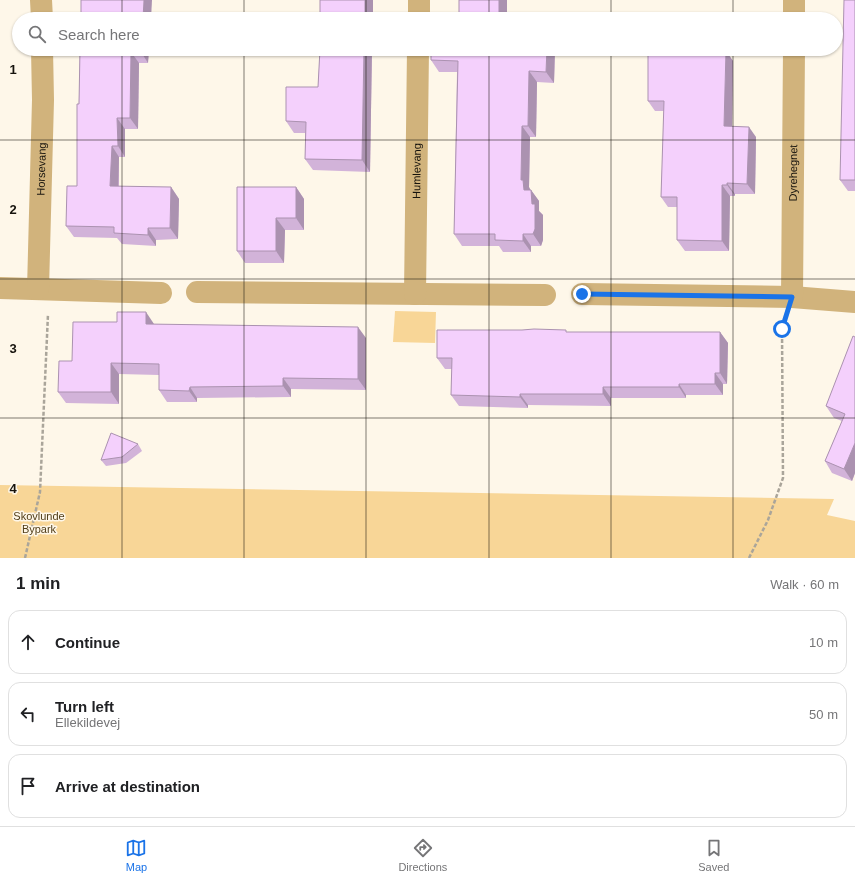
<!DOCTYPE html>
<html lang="en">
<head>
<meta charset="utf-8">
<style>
  :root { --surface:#fff; --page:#f2f2f2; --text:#202124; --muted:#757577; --line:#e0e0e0; --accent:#1a73e8 }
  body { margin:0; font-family:Helvetica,sans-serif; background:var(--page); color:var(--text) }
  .stop { position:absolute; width:12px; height:12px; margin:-9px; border:3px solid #1a73e8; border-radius:50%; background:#fff }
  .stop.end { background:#1a73e8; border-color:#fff; box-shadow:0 1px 4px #0008 }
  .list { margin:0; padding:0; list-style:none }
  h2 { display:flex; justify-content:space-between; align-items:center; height:52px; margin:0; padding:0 16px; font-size:17px }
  h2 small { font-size:13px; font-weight:400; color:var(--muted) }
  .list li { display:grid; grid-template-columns:26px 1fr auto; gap:12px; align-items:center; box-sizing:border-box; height:64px; margin:0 8px 8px; padding:0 8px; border:1px solid var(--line); border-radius:12px }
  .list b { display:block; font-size:15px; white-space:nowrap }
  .list p { margin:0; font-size:13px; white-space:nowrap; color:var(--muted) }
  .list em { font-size:13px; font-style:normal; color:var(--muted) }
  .icon { flex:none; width:22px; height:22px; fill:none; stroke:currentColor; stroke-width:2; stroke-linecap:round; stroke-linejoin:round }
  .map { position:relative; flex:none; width:855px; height:558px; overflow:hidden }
  .search { position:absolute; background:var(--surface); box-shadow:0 1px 3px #0004; left:12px; right:12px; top:12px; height:44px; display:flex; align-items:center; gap:10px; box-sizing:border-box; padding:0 14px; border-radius:22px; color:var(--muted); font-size:15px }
  .sheet { height:268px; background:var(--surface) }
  nav { display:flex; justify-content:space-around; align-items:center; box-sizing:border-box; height:56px; border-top:1px solid var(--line); background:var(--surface); font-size:11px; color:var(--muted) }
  nav a { display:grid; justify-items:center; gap:2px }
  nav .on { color:var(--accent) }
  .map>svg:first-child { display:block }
  .green { fill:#f8d697 }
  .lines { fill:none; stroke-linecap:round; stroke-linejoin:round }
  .path { stroke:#aaa59a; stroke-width:2.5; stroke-dasharray:4 2; stroke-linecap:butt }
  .minor { stroke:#d1b37c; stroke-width:22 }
  .wall { fill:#d2b3d9 }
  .shaded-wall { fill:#ab92b0 }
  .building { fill:#f4d0fc; stroke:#ab92b0 }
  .route { stroke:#1a73e8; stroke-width:5 }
  .grid { fill:none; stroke:#16130d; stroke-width:1; stroke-opacity:0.55 }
  .labels { text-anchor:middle; stroke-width:3; stroke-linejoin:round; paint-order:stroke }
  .street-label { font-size:11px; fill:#16130d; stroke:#fef7e9 }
  .park-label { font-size:11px; fill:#513e19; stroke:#fef7e9 }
  .grid-label { font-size:13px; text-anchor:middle; font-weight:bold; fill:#16130d; stroke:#fef7e9; stroke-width:3; stroke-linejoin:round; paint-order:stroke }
</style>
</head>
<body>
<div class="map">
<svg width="855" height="558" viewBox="0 0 855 558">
  <rect width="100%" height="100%" fill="#fef7e9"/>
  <g class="green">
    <polygon points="395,311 436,312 435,343 393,342"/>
    <polygon points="0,485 834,499 827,515 855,521 855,558 0,558"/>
  </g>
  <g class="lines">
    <g class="path">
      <polyline points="25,558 40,492 48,314"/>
      <polyline points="749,558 768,520 783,478 782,329 784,322"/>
    </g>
    <g class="minor">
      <polyline points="41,0 42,19"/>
      <polyline points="419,19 419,0"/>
      <polyline points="794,19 794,0"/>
      <polyline points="0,288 161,293"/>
      <path id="s1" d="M38,289l5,-189 -1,-51"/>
      <polyline points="197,292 545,295"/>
      <path id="s2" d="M415,294l3,-245"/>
      <polyline points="582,294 792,297 855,302"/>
      <path id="s3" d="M792,297l2,-248"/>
    </g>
  </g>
  <g class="wall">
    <polygon points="855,0 855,191 848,191 840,180"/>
    <polygon points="80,49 149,49 148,63 139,63 138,129 125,129 125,157 119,157 119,187 171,187 179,199 178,239 156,240 156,246 122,244 117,238 74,237 66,226 77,186"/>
    <polygon points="320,49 372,49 370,172 313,170 305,159 305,133 294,133 286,121 318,87"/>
    <polygon points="555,49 554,83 537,82 536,137 530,137 529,187 530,190 531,190 539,201 539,211 543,215 543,240 541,246 531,246 531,252 503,252 499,246 462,246 454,234 457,72 439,72 431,60"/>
    <polygon points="681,50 726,51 733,61 732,126 756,137 755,194 735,194 735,196 730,196 729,251 685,251 677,240 677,207 668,207 661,197 664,111 655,111 648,101"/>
    <polygon points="296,187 304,199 304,230 285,230 284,263 245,263 237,251"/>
    <polygon points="154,324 366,338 366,390 291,389 291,397 197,398 197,402 167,402 159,390 159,375 119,374 119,404 66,403 58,392 72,361"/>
    <polygon points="567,332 720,332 728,343 727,384 723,384 723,395 686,395 686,398 611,398 611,406 528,405 528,408 459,406 451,395 452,369 445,369 437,358"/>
    <polygon points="855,337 855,473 852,481 832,473 825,461 842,421 834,418 826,406"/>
    <polygon points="138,444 142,451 126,463 106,466 101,460"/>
  </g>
  <g class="shaded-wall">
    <polygon points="144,0 152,0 151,19 143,19"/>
    <rect x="365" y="0" width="8" height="19"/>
    <rect x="499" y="0" width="8" height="19"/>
    <polygon points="141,49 149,49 148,63 141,52"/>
    <polygon points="364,49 372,49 370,172 362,160"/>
    <polygon points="547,49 555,49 554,83 546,72"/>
    <polygon points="726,51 733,61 732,136 724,126"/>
    <polygon points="131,52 139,63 138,129 130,118"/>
    <polygon points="529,71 537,82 536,137 528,126"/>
    <polygon points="117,118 125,129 125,157 118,146"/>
    <polygon points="522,126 530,137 529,187 531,191 531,190 539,201 539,211 543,215 543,240 541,246 533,234 532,204 524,190 521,180"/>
    <polygon points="749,127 756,137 755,194 747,184"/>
    <polygon points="112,146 119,157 118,198 110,186"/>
    <polygon points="727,183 735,194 735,196 727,185"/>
    <polygon points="722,185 730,196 729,251 722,241"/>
    <polygon points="171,187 179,199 178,239 170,228"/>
    <polygon points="296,187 304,199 304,230 296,218"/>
    <polygon points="276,218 285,230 284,263 276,251"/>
    <polygon points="148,228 156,240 156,246 148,235"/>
    <polygon points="523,234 531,246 531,252 523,241"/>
    <polygon points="146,312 154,324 154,335 146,324"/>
    <polygon points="358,327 366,338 366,390 358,379"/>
    <polygon points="720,332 728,343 727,384 720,373"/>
    <polygon points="111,363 119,374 119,404 111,392"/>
    <polygon points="715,373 723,384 723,395 715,384"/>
    <polygon points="283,378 291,389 291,397 283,386"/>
    <polygon points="679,384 686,395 686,398 679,387"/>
    <polygon points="190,387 197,398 197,402 189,391"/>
    <polygon points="603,387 611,398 611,406 603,394"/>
    <polygon points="520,394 528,405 528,408 520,397"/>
    <polygon points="855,443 855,473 852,481 844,469"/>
  </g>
  <g class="building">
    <polygon points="81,0 144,0 143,19 81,19"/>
    <rect x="320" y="0" width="45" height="19"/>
    <rect x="459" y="0" width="40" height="19"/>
    <polygon points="844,0 855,0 855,180 840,180"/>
    <polygon points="80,49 141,49 141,52 131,52 130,118 117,118 118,146 112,146 110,186 171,187 170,228 148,228 148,235 114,233 114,227 66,226 67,186 77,186 77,104 79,104"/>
    <polygon points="320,49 364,49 362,160 305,159 306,122 286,121 286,87 318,87"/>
    <polygon points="431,49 547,49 546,72 529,71 528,126 522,126 521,180 523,180 524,190 531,190 532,204 535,204 535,229 533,234 523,234 523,241 495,240 495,234 454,234 458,61 431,60"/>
    <polygon points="648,49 674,49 674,50 726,51 724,126 749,127 747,184 727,183 727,185 722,185 722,241 677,240 677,197 661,197 664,101 648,101"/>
    <polygon points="237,187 296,187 296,218 276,218 276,251 237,251"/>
    <polygon points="117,312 146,312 146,324 358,327 358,379 283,378 283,386 190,387 189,391 159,390 159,364 111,363 111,392 58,392 59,361 72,361 73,322 117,322"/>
    <polygon points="534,329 566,330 566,332 720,332 720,373 715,373 715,384 679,384 679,387 603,387 603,394 520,394 520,397 451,395 452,358 437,358 437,330 522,330"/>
    <polygon points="853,336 855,337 855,443 844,469 825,461 845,414 826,406"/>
    <polygon points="111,433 138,444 122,457 101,460"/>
  </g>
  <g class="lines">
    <polyline class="route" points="582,294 792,297 782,329"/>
  </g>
  <path class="grid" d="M122,0v19M244,0v19M366,0v19M489,0v19M611,0v19M733,0v19M122,49v509M244,49v509M366,49v509M489,49v509M611,49v509M733,49v509M0,140h855M0,279h855M0,418h855"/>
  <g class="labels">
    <g class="street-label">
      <text dy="4" stroke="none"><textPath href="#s1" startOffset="120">Horsevang</textPath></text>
      <text dy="4" stroke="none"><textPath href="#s2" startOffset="123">Humlevang</textPath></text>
      <text dy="4" stroke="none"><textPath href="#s3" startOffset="124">Dyrehegnet</textPath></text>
    </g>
    <g class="park-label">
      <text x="39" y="520">Skovlunde<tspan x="39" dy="13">Bypark</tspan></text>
    </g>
  </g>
  <g class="grid-label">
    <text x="13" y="74">1</text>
    <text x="13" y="214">2</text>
    <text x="13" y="353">3</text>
    <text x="13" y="493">4</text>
  </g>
</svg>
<div class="stop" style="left:782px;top:329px"></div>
<div class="stop end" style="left:582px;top:294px"></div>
<div class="search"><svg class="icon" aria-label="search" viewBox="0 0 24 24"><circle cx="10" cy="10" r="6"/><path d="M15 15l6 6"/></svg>Search here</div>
</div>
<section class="sheet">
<h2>1 min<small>Walk · 60 m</small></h2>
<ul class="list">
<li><svg class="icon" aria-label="ahead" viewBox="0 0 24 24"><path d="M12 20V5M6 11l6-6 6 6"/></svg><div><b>Continue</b></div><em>10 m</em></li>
<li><svg class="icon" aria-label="left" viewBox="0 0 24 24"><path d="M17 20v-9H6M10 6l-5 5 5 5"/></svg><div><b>Turn left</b><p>Ellekildevej</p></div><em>50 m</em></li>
<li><svg class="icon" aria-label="arrive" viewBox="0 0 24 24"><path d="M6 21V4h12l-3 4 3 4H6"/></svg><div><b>Arrive at destination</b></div></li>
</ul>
</section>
<nav>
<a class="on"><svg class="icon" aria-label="map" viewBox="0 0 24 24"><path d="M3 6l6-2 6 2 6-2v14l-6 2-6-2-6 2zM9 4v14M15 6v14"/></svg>Map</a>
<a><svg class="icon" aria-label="directions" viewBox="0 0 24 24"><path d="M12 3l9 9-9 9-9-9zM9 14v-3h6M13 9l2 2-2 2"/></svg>Directions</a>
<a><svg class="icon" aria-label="saved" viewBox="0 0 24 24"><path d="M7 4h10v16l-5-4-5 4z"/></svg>Saved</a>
</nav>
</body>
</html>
